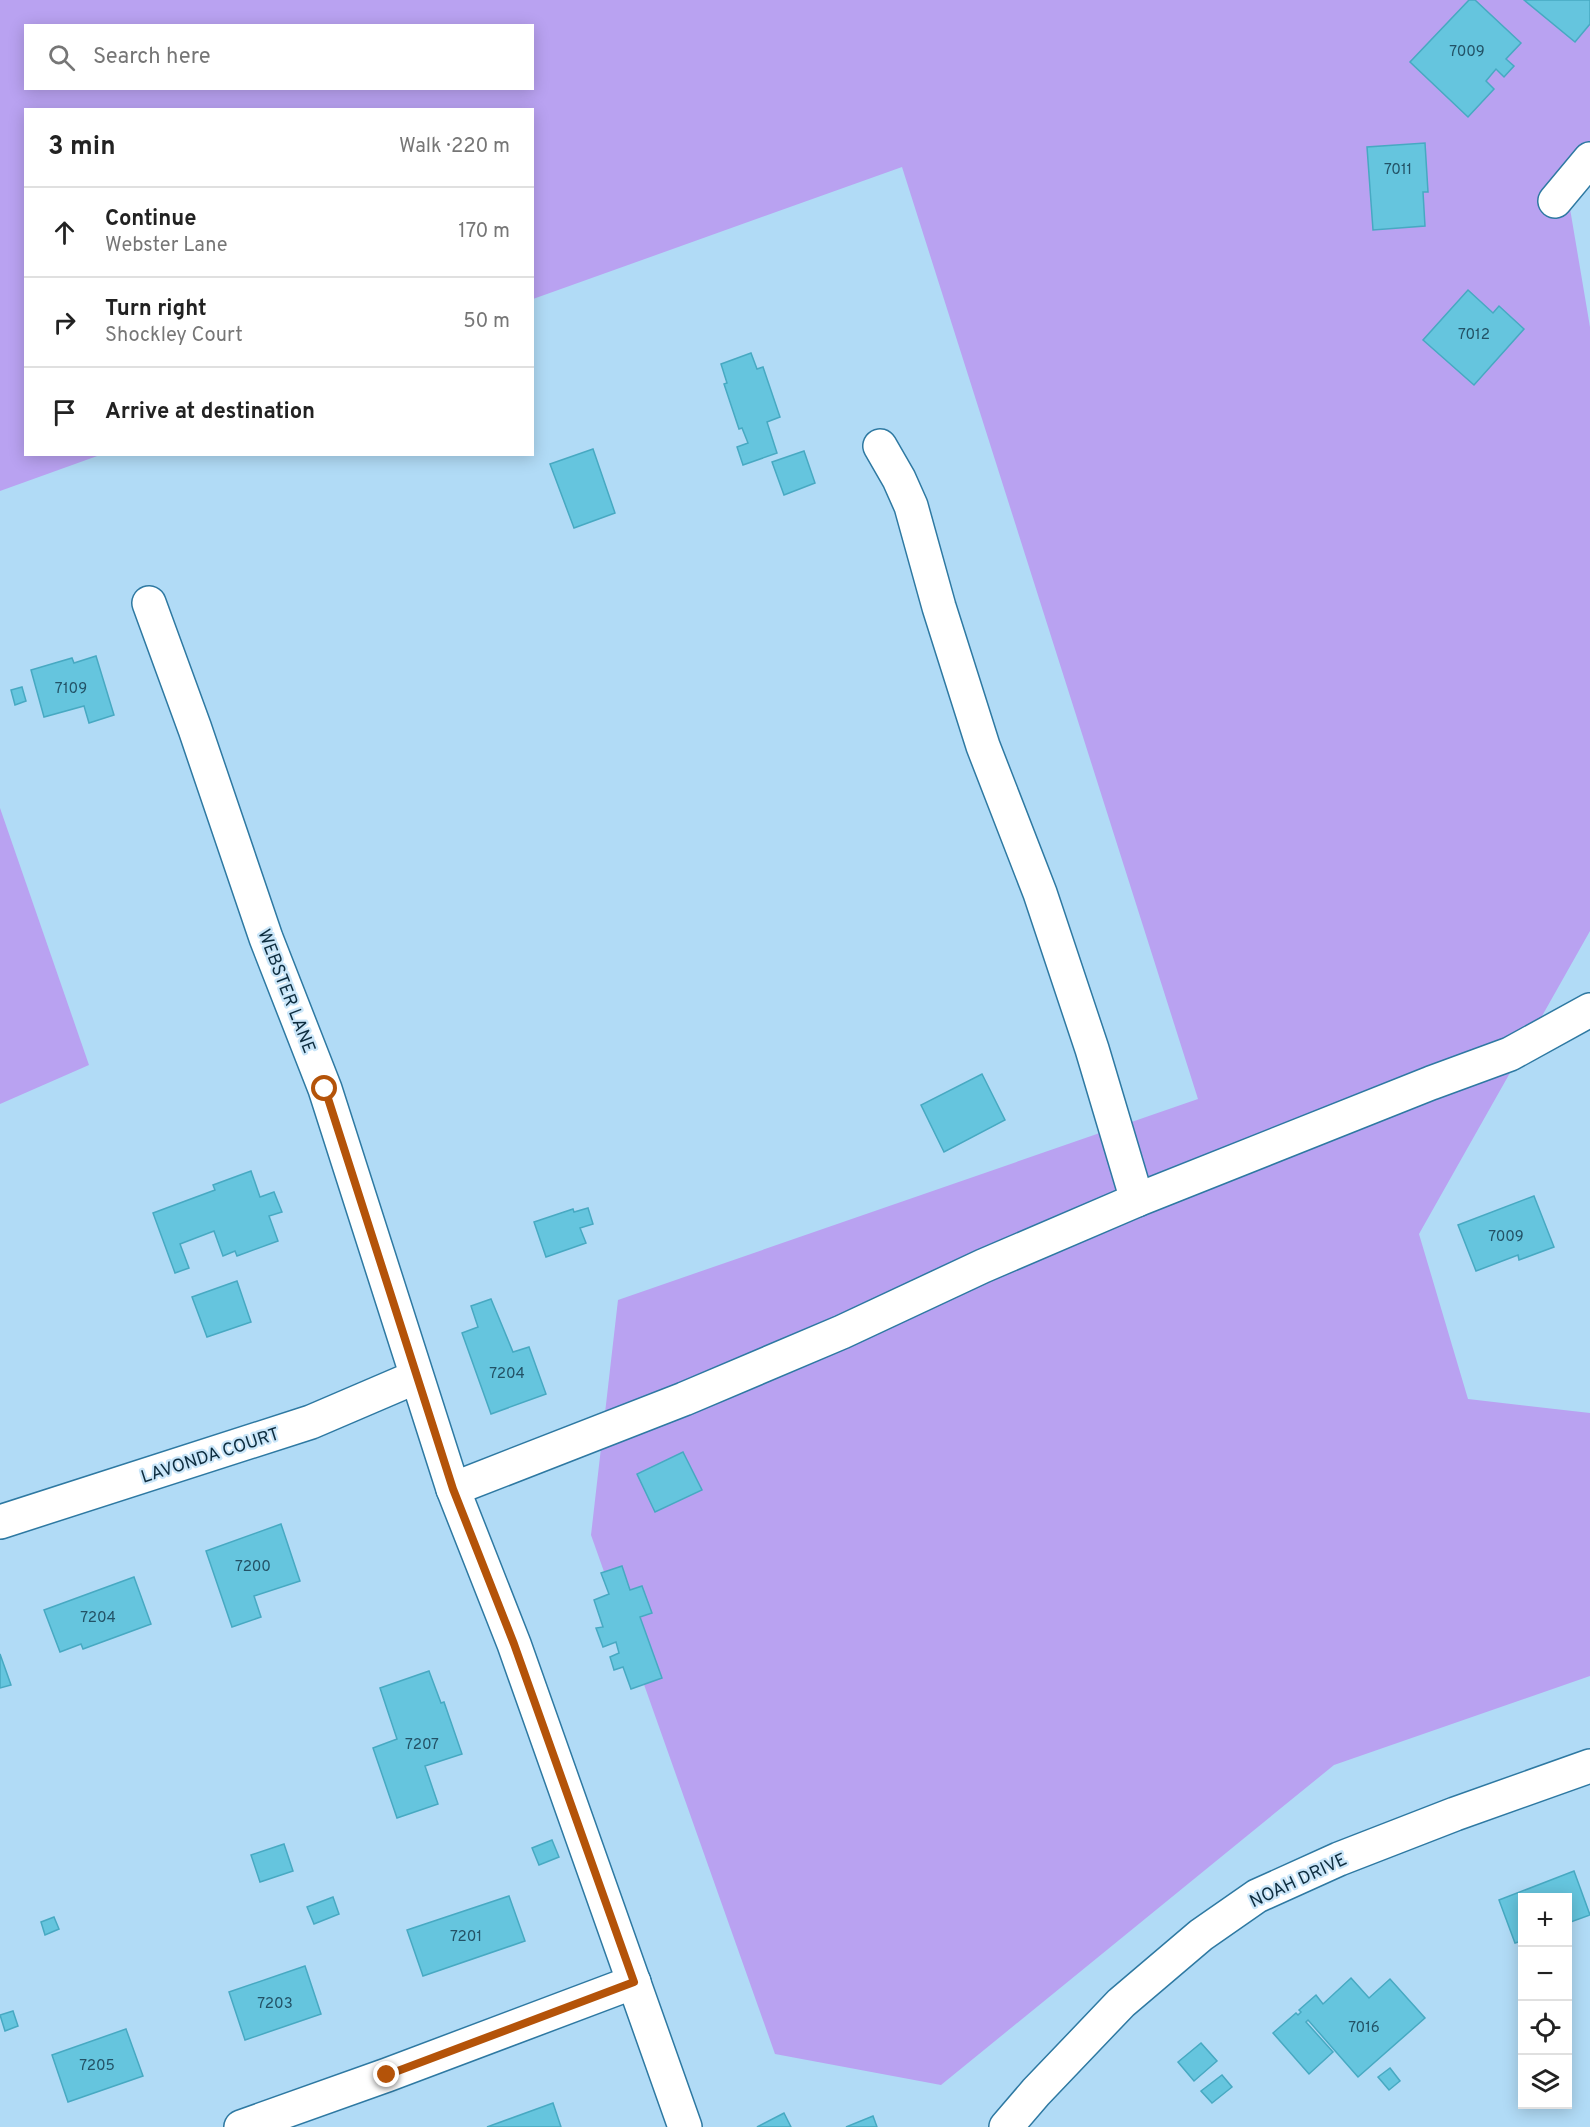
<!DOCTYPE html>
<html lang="en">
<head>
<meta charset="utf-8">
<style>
  :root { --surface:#fff; --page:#f2f2f2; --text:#222; --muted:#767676; --line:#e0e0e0 }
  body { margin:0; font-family:Overpass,sans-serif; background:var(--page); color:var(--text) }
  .controls { position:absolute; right:18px; bottom:18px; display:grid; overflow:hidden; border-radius:0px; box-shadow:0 3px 15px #0003 }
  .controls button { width:54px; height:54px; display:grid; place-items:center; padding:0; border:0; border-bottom:2px solid var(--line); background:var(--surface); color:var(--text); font:30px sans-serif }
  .stop { position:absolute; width:18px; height:18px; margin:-14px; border:4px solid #b45309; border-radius:50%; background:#fff }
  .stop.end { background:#b45309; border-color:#fff; box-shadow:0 2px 6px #0008 }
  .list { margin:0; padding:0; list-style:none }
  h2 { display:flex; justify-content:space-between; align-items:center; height:78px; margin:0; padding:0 24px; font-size:26px }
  h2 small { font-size:20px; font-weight:400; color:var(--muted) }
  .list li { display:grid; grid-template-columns:39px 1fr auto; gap:18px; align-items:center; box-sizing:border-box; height:90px; padding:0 24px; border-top:2px solid var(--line) }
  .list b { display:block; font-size:22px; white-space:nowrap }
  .list p { margin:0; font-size:20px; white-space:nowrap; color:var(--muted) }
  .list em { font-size:20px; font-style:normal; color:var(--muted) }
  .icon { flex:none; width:33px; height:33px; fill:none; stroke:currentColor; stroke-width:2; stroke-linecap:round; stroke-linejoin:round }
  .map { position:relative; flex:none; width:1590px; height:2127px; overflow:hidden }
  .search { position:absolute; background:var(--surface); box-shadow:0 3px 15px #0003; left:24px; top:24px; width:510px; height:66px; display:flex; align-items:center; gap:15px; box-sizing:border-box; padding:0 21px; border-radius:0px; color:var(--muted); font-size:22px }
  .panel { position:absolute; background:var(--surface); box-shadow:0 3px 15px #0003; left:24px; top:108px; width:510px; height:348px; border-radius:0px }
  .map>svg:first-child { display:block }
  .green { fill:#b9a2f1; fill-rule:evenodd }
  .building { fill:#65c5de; stroke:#47a9c2; stroke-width:1.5 }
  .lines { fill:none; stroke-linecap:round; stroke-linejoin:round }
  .minor-casing { stroke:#2e79a2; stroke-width:36 }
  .minor { stroke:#fff; stroke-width:33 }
  .route { stroke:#b45309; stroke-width:8 }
  .labels { text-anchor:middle; stroke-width:4.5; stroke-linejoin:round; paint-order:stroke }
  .number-label { font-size:15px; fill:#235266 }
  .street-label { font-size:18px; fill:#0d2c3e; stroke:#cae6f9 }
</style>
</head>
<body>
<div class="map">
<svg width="1590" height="2127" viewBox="0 0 1590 2127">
  <rect width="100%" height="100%" fill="#b1dbf6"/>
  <g class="green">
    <path d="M0,0h1590v169l-25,10 25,148v604l-171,303 49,165 122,14v263l-256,89 -393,320 -166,-31 -184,-519 27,-235 580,-201 -296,-932 -369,132 -1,-189h-506v344l74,1 -100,36zM26,26h506v62h-506z"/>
    <polygon points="0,808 89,1065 0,1104"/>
  </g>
  <g class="building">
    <polygon points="1469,0 1475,0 1521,43 1506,59 1514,66 1504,77 1496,69 1486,81 1494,89 1468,117 1410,62"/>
    <polygon points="1524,0 1590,0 1590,24 1575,42"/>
    <polygon points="1425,143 1428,192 1423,192 1425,226 1373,230 1367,147"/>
    <polygon points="1468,290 1493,313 1499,306 1524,329 1474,385 1423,340"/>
    <polygon points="751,353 757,369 763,367 780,417 767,422 777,453 743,465 737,447 748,443 742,428 739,429 724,384 727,383 721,364"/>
    <polygon points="593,449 615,513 574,528 550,464"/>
    <polygon points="804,451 815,483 784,495 772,462"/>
    <polygon points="96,656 114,715 89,723 84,706 44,717 31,670 72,658 74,663"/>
    <polygon points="22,687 26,701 15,705 11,690"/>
    <polygon points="982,1074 1005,1120 944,1152 921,1105"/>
    <polygon points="251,1171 260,1197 274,1192 282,1212 269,1216 278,1241 237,1256 235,1251 223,1256 214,1231 180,1244 189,1268 175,1273 153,1213 215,1190 213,1185"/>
    <polygon points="1534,1196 1554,1247 1519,1260 1518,1255 1476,1271 1458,1225"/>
    <polygon points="588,1208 593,1224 580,1228 586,1243 546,1257 534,1222 573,1209 574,1212"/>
    <polygon points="237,1281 251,1322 207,1337 192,1297"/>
    <polygon points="491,1299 513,1352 529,1347 546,1394 491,1414 462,1333 478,1327 471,1306"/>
    <polygon points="683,1452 702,1490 655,1512 637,1474"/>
    <polygon points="281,1524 300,1581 254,1596 261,1617 232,1627 206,1551"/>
    <polygon points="622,1566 630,1590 642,1586 652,1613 640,1617 662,1678 631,1689 623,1667 614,1670 610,1657 619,1653 616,1642 603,1647 596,1628 603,1627 594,1600 609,1594 601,1573"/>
    <polygon points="134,1577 151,1624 83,1649 81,1644 60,1652 44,1610"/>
    <polygon points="0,1654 11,1685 0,1688"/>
    <polygon points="429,1671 441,1703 444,1702 462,1754 425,1766 438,1804 397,1818 373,1748 397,1739 380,1688"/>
    <polygon points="552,1840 559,1857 539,1865 532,1848"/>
    <polygon points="284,1844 293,1871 260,1882 251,1855"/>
    <polygon points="1574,1871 1590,1915 1568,1923 1568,1898 1522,1898 1522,1941 1515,1943 1499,1900"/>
    <polygon points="509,1896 525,1941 423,1976 407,1930"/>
    <polygon points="333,1897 339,1914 314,1924 307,1907"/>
    <polygon points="54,1917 59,1929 45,1935 41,1922"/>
    <polygon points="305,1966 321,2014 245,2040 229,1992"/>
    <polygon points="1351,1978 1369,1998 1390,1979 1425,2018 1358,2077 1308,2020 1306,2022 1333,2052 1309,2074 1273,2033 1296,2013 1298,2015 1301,2012 1299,2010 1316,1995 1323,2004"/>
    <polygon points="13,2011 18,2026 5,2031 0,2015"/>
    <polygon points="126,2029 143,2076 68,2102 52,2055"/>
    <polygon points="1201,2043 1217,2061 1194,2081 1178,2062"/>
    <polygon points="1390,2068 1400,2081 1389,2090 1378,2077"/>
    <polygon points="1222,2075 1232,2087 1212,2103 1201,2091"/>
    <polygon points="553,2103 561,2127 487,2127"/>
    <polygon points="784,2113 791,2127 757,2127"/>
    <polygon points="873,2116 877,2127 846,2127"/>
  </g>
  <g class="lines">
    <g class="minor-casing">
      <g id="minor">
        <polyline points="1555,201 1590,159"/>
        <polyline points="880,446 899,479 911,506 939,607 983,746 1040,893 1092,1049 1137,1200"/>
        <polyline points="149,603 195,729 266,938 325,1089 453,1489 514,1644 685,2127"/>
        <polyline points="453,1489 684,1399 842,1332 983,1266 1137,1200 1431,1083 1510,1054 1590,1010"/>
        <polyline points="0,1522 311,1422 416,1377"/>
        <polyline points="241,2127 387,2075 634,1982"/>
        <polyline points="1006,2127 1036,2092 1121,2003 1201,1935 1257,1896 1339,1859 1455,1814 1590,1766"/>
      </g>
    </g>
    <use href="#minor" class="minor"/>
  </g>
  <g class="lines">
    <polyline class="route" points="325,1089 453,1489 514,1644 634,1982 387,2075"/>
  </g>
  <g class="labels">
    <g class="number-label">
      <text x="1467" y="56">7009</text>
      <text x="1398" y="174">7011</text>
      <text x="1474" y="339">7012</text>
      <text x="71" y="693">7109</text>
      <text x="1506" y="1241">7009</text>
      <text x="507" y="1378">7204</text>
      <text x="253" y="1571">7200</text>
      <text x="98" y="1622">7204</text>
      <text x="422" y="1749">7207</text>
      <text x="466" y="1941">7201</text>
      <text x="275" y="2008">7203</text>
      <text x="1364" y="2032">7016</text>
      <text x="97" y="2070">7205</text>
    </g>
    <g class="street-label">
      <text transform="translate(287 991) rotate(69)" y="6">WEBSTER LANE</text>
      <text transform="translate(210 1455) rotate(-18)" y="6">LAVONDA COURT</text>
      <text transform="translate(1298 1880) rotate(-25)" y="6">NOAH DRIVE</text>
    </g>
  </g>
</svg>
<div class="controls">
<button>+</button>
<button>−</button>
<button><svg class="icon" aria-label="locate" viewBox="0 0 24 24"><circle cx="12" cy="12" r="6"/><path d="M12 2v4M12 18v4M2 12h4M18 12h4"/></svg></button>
<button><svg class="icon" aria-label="layers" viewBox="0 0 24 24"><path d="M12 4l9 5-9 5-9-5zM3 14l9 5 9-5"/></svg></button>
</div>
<div class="stop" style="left:325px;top:1089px"></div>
<div class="stop end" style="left:387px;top:2075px"></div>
<div class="search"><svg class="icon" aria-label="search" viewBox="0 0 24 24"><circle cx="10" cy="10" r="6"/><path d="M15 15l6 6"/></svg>Search here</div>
<section class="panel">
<h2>3 min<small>Walk · 220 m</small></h2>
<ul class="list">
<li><svg class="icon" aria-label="ahead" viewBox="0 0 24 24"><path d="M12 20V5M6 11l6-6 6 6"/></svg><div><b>Continue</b><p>Webster Lane</p></div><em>170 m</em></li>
<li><svg class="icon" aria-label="right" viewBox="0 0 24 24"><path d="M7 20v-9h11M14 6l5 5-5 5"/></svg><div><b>Turn right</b><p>Shockley Court</p></div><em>50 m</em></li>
<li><svg class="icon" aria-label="arrive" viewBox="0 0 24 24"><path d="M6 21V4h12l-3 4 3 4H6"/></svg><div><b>Arrive at destination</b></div></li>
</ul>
</section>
</div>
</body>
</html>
